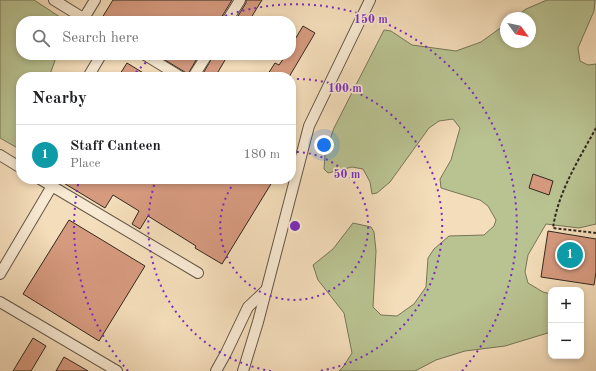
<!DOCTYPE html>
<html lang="en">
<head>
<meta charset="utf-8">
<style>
  :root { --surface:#fff; --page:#f2f2f2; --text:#202124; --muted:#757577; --line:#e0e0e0; --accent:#8f2418 }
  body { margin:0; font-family:"Old Standard TT",serif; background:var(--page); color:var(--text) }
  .controls { position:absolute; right:12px; bottom:12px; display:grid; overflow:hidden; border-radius:8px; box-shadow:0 2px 6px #0003 }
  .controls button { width:36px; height:36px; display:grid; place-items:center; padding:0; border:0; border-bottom:1px solid var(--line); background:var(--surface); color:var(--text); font:20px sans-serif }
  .compass { position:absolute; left:500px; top:12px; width:36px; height:36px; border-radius:50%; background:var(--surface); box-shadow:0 2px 6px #0003; rotate:123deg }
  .you { position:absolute; left:324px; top:145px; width:14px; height:14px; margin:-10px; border:3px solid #fff; border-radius:50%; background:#1a73e8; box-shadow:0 0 0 6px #1a73e833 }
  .badge { display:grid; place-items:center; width:26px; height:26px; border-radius:50%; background:var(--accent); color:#fff; font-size:13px; font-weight:700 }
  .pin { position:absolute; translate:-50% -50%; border:2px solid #fff; box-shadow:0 1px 4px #0006 }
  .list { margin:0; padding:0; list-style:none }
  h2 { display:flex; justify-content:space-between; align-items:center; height:52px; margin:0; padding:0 16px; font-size:17px }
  h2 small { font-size:13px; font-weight:400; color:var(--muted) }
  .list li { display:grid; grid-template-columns:26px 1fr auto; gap:12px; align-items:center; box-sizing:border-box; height:60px; padding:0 16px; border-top:1px solid var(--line) }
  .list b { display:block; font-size:15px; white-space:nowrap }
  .list p { margin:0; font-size:13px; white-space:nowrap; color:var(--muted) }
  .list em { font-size:13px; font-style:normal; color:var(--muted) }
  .icon { flex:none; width:22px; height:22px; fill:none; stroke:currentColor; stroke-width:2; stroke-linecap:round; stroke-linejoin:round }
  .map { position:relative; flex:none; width:596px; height:371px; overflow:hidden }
  .search { position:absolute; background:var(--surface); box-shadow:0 2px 6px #0003; left:16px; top:16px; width:280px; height:44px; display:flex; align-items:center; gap:10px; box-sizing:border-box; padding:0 14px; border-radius:16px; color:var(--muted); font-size:15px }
  .panel { position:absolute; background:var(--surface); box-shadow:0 2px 6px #0003; left:16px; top:72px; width:280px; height:112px; border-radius:16px }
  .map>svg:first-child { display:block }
  .green { fill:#b9c291; stroke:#767658 }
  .building { fill:#d69a7f; stroke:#32291e }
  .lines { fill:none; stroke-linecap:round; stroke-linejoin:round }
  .minor-casing { stroke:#625645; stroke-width:12 }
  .path { stroke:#32291e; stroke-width:2; stroke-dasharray:3 2; stroke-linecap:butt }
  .minor { stroke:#f8e9d2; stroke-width:10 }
  .ring { fill:none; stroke:#7b2cbf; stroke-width:2; stroke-dasharray:2 4 }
  .centre { fill:#7b2cbf; stroke:#f8e9d2; stroke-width:2 }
  .ring-label { font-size:12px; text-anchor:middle; font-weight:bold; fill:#7b2cbf; stroke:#f8e9d2; stroke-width:3.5; stroke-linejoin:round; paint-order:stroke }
</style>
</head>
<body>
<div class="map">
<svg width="596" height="371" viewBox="0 0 596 371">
  <rect width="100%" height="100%" fill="#f4ddba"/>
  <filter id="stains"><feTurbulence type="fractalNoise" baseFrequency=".005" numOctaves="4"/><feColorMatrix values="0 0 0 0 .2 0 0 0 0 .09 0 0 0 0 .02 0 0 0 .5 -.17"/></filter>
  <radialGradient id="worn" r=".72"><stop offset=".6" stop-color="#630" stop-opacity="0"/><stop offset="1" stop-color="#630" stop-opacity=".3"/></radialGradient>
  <g class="green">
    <polygon points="0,0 34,0 66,21 21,21 21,55 57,55 49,77 21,77 21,150 0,138"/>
    <polygon points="547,0 595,0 595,1 594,11 578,48 580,61 588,65 596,64 596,224 579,228 546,224 528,255 525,272 528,283 543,292 551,294 551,332 505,346 465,351 436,360 415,371 339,371 343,367 352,353 344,313 318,280 313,265 333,249 353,223 371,227 374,232 376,251 373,307 381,315 397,316 414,304 426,287 428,258 434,249 449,236 484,235 494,226 496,220 488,206 480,200 441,188 440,179 451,160 460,128 453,119 439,121 429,128 390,182 377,193 372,194 370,182 363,169 352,167 328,173 324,169 325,154 334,128 384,30 391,31 412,45 456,51 481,42 506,24 506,42 530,42 530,18 514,18 526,9"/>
  </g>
  <g class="building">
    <polygon points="113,0 232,0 221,18 221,21 100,21"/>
    <polygon points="246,0 262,0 249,21 235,21 246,3"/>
    <polygon points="303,26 315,33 289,77 266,77 275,63 279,65 286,55 291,55 291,46"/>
    <polygon points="157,55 199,55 188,74"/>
    <polygon points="213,55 228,55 215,77 201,77 212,58"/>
    <polygon points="127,63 150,77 118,77"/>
    <polygon points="533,174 553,181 549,195 529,188"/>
    <polygon points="57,179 274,179 222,264 195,248 196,246 148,216 140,229 132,224 139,211 113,195 105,208"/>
    <polygon points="69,220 145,266 99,341 23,294"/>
    <polygon points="548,231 596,239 596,272 594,285 541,277"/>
    <polygon points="33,338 46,346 31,371 13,371"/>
    <polygon points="64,357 88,371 56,371"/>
  </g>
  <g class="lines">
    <g class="minor-casing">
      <g id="minor">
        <polyline points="54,0 88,21"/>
        <polyline points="84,18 95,0"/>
        <polyline points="227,21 240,0"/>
        <polyline points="145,55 181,77"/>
        <polyline points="88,77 101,55"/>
        <polyline points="193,77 207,55"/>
        <polyline points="0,155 21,168"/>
        <polyline points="40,179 198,273"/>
        <polyline points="0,274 52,186"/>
        <polyline points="0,302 117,371"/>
        <polyline points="216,371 226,353 248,307 266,290"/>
        <polyline points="243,371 258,322 309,126 370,0"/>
      </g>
    </g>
    <path class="path" d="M596,128c-17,31 -38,64 -43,100l43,5"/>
    <use href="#minor" class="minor"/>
  </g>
  <g class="ring">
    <path d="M291 152A74 74 0 1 1 237 179"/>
    <path d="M271 371A147 147 0 0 1 156 179M291 79A147 147 0 0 1 319 371"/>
    <path d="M128 371A221 221 0 0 1 79 180M132 77A221 221 0 0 1 154 55M214 20A221 221 0 0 1 462 371"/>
  </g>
  <circle cx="295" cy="226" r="6" class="centre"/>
  <g class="ring-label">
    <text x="371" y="23">150 m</text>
    <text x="345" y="92">100 m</text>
    <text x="347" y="178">50 m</text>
  </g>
  <rect width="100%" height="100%" filter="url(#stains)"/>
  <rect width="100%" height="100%" fill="url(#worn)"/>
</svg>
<div class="controls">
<button>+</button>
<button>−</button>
</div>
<svg class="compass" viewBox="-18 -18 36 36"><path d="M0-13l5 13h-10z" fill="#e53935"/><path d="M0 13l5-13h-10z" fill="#757577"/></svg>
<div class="you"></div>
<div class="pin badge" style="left:570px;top:255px;background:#0f9aa8">1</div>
<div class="search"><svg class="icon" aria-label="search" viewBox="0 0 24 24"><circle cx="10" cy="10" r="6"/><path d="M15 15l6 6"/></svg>Search here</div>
<section class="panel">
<h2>Nearby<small></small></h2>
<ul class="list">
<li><span class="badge" style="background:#0f9aa8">1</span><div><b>Staff Canteen</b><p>Place</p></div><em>180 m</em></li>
</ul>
</section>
</div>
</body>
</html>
